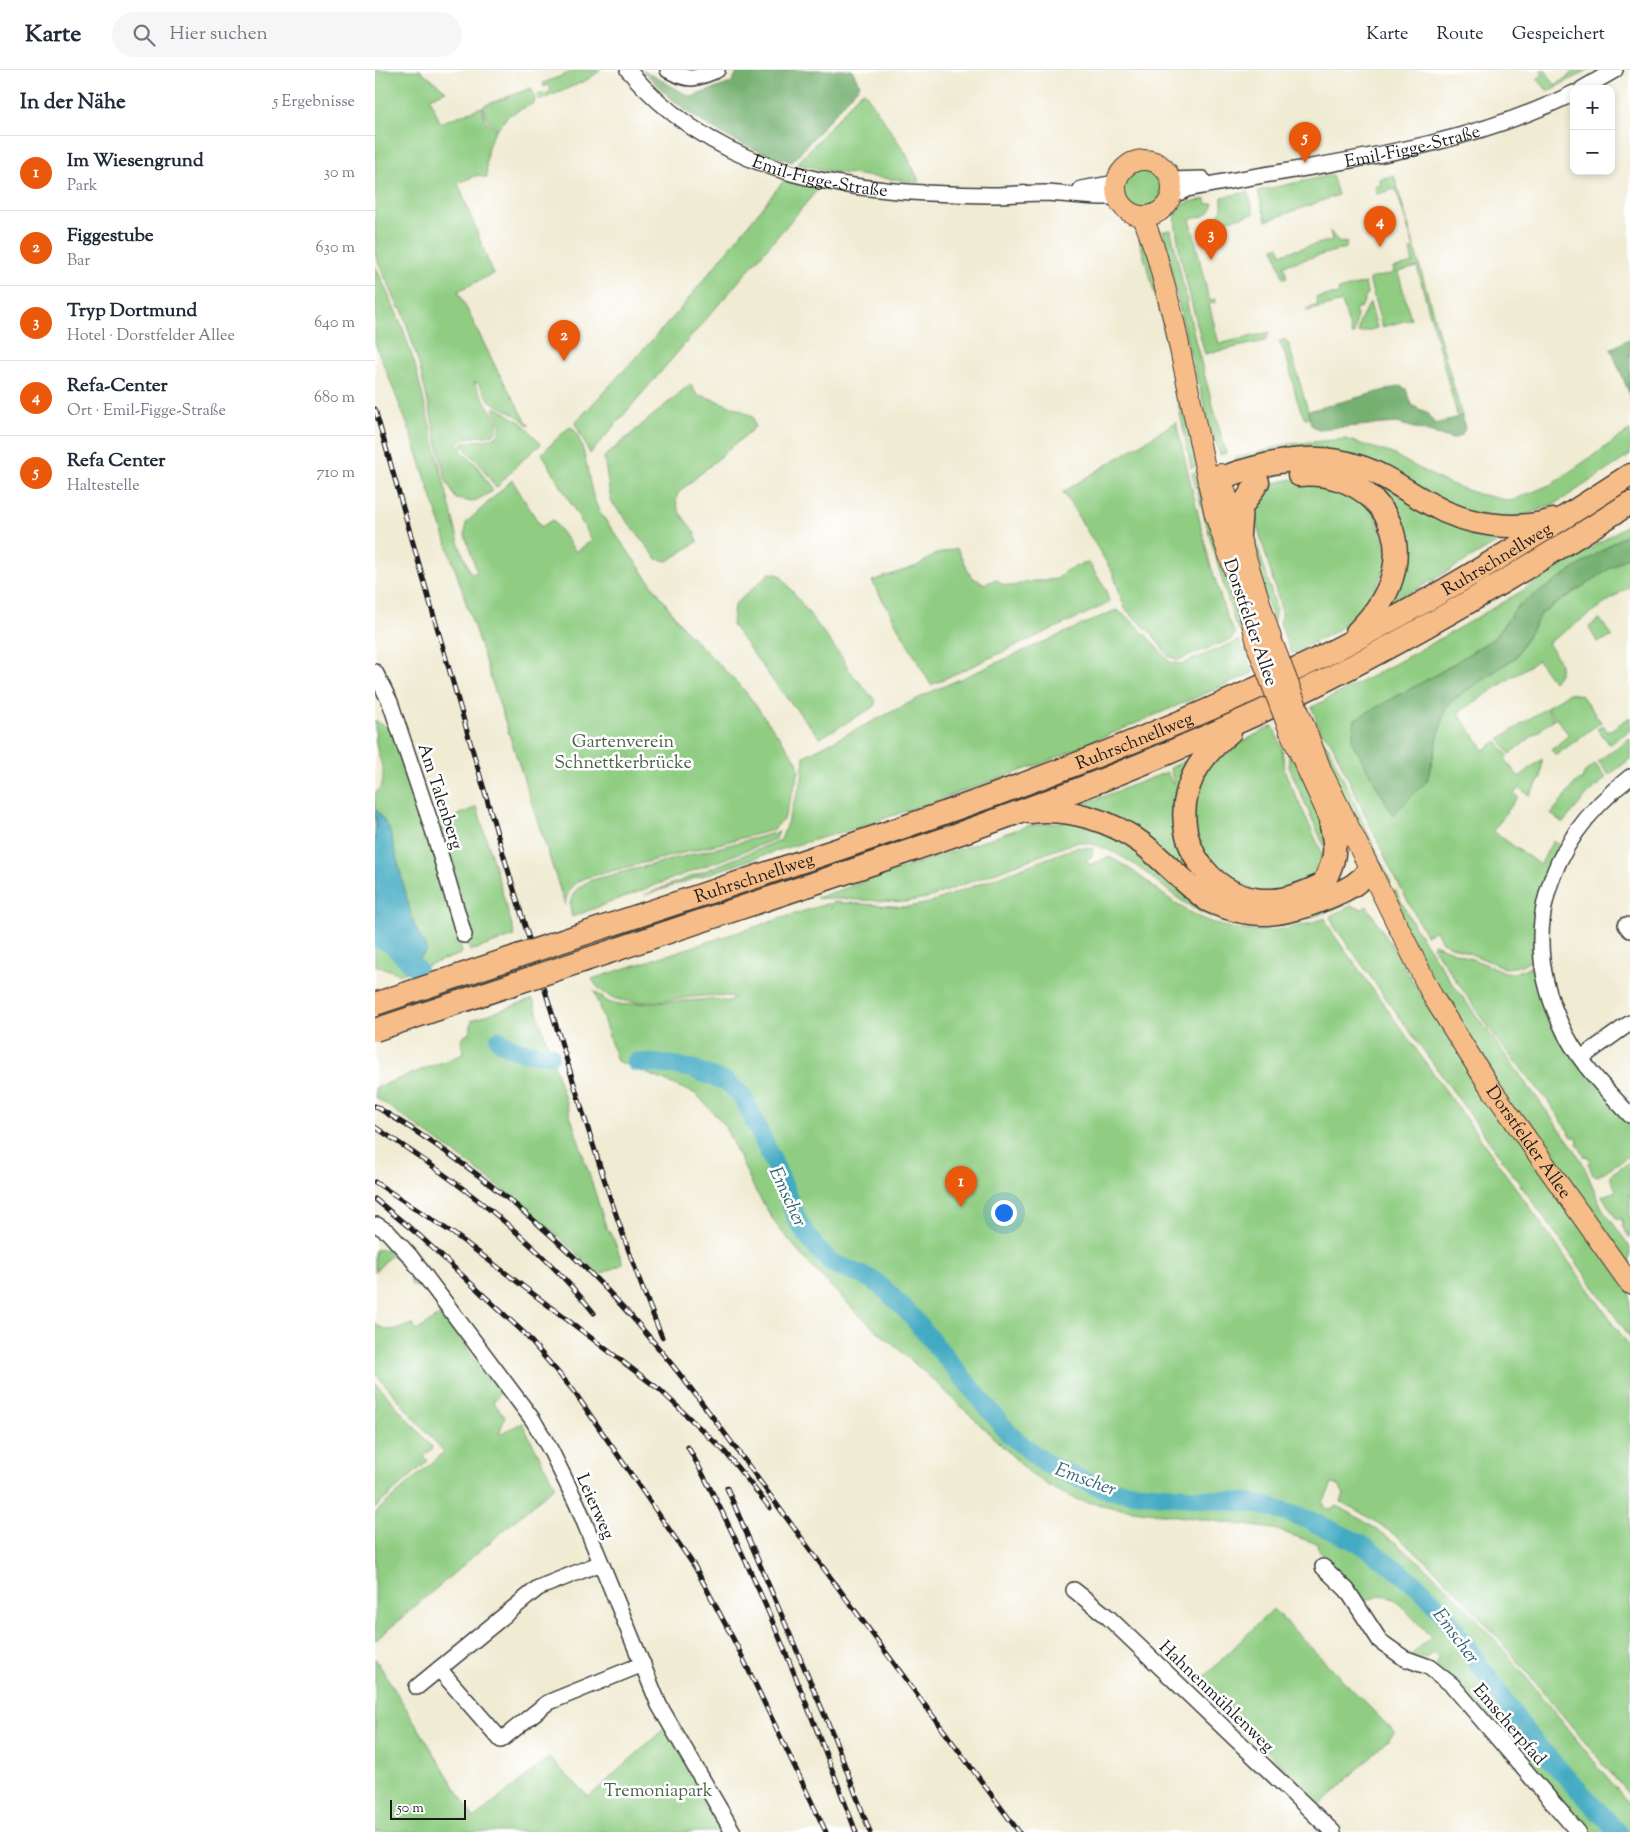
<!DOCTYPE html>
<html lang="de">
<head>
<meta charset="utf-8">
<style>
  :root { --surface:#fff; --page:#f6f6f7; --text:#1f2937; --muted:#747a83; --line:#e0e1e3; --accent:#ea580c }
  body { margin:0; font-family:"Sorts Mill Goudy",serif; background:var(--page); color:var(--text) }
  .controls { position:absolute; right:15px; top:15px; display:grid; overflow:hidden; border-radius:10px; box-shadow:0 2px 8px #0003 }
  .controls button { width:45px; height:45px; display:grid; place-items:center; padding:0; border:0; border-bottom:1px solid var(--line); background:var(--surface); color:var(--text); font:25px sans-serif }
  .scale { position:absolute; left:15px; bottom:12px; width:76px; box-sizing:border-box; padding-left:5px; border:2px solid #1c1c1c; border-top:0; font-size:14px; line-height:18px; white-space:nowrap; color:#1c1c1c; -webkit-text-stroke:4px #fff; paint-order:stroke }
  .you { position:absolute; left:628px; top:1142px; width:18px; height:18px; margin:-12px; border:4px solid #fff; border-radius:50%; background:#1a73e8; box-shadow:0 0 0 8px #1a73e833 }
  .badge { display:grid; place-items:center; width:32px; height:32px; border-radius:50%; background:var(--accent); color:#fff; font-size:16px; font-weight:700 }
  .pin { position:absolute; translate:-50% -41px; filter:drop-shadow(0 1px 2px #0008) }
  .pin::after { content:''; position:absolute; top:26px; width:18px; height:15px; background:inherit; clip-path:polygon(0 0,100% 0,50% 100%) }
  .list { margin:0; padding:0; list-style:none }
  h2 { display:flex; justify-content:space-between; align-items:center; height:65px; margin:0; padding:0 20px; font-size:21px }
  h2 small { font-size:16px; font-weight:400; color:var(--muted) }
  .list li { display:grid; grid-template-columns:32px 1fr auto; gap:15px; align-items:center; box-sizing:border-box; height:75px; padding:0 20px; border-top:1px solid var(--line) }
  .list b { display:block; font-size:19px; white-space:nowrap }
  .list p { margin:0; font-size:16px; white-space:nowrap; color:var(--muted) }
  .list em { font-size:16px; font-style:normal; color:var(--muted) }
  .icon { flex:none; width:28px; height:28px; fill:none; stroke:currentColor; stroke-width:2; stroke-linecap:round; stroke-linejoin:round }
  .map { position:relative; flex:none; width:1255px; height:1762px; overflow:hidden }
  header { display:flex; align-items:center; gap:30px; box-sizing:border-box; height:70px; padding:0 25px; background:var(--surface); border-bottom:1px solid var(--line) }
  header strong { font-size:24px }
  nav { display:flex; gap:28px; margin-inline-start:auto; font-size:18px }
  .search { width:350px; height:45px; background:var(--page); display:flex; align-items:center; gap:12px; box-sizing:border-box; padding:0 18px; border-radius:28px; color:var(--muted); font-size:19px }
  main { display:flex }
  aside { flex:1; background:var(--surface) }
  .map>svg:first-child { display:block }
  .green { fill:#90cd83; stroke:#567450 }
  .forest { fill:#74b071; stroke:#486646 }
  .water { fill:#42aac2; stroke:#2f636f }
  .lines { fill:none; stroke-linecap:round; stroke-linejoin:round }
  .river { stroke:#42aac2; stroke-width:19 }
  .minor-casing { stroke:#3c3b37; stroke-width:18 }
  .major-casing { stroke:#3c3b37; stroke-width:22 }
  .highway-casing { stroke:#3c3b37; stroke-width:25 }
  .minor { stroke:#fff; stroke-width:15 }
  .major { stroke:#f7bd88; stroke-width:20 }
  .highway { stroke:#f7bd88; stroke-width:22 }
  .rail-casing { stroke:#1c1c1c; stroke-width:5 }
  .rail { stroke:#fff; stroke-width:3; stroke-dasharray:9; stroke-linecap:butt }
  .major-bridge-casing { stroke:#3c3b37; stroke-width:22; stroke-linecap:butt }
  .highway-bridge-casing { stroke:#3c3b37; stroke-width:25; stroke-linecap:butt }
  .major-bridge { stroke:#f7bd88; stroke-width:20 }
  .highway-bridge { stroke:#f7bd88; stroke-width:22 }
  .labels { text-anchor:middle; stroke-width:5; stroke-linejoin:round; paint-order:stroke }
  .street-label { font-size:18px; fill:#1c1c1c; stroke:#fff }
  .park-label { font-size:18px; fill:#4a6345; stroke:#fff }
  .water-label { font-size:19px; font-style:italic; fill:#2f636f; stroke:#fff }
</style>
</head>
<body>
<header>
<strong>Karte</strong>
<div class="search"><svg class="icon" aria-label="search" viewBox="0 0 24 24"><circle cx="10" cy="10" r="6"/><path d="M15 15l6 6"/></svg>Hier suchen</div>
<nav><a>Karte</a><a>Route</a><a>Gespeichert</a></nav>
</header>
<main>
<aside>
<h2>In der Nähe<small>5 Ergebnisse</small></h2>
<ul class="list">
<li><span class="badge">1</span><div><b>Im Wiesengrund</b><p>Park</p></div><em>30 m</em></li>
<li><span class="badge">2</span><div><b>Figgestube</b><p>Bar</p></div><em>630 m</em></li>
<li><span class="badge">3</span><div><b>Tryp Dortmund</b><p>Hotel · Dorstfelder Allee</p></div><em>640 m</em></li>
<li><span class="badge">4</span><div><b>Refa-Center</b><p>Ort · Emil-Figge-Straße</p></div><em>680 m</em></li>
<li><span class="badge">5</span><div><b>Refa Center</b><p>Haltestelle</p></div><em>710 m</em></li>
</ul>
</aside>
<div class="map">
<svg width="1255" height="1762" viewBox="0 0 1255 1762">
  <rect width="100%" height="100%" fill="#fff"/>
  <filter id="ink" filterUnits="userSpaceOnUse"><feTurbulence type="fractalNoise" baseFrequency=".02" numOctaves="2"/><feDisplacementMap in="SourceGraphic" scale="10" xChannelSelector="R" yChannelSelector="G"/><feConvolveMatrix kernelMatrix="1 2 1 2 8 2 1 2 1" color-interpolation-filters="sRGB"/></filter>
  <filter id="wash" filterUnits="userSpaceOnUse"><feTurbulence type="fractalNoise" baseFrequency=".0096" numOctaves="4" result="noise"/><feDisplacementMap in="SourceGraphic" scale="20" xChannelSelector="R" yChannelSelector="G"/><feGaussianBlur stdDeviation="1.12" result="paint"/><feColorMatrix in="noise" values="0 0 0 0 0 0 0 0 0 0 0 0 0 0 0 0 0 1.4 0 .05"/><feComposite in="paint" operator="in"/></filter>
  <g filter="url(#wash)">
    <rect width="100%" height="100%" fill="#f0ebd3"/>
    <g class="green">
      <path d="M0,0h45l26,21 -16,7 10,25 42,-16 3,13 11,10c-11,16 -10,29 -9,48l-9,-3 -20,8 35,91 -35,17 38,77 33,58 -10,-9 -29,-16 -12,-18h-4l23,38 1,9c-9,12 -30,1 -39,13l3,9 13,11 18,28 -20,11 -17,-3 -10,-19 -26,-112 -18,-59 -3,-1 -24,-53z"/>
      <polygon points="202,0 226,0 212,10 166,30 163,28 162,25 176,22 173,15 169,17 168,13"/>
      <polygon points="1165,0 1170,0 1180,15 1202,0 1213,0 1173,21 1162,9 1168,5"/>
      <polygon points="156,18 160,29 159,33 134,45 122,59 112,49 108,36"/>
      <polygon points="489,21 530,82 544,111 542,112 459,102 422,94 483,25"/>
      <circle cx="769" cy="118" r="21"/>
      <polygon points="957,105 963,125 891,151 883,121"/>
      <polygon points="1019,105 1087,346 1083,348 1042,197 1023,202 1036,249 1007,257 994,209 1019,203 1018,198 1038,193 1035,180 1039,178 1021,119 1002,124 1000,116 1006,115 1005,109"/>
      <polygon points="410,109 444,118 215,384 200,353 302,243"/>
      <polygon points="873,122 879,144 842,153 841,150 847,138 847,127"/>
      <path d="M831,129l1,5 6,-1c-1,13 -12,14 -23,16l19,81 6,-1 1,3 -7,2 10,40 51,-12 -5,9 -60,13c-6,-23 -34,-123 -29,-141 4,-11 20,-12 30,-14z"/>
      <polygon points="796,160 821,274 851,383 845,385 836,360 810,264 788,161"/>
      <polygon points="955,161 964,173 972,172 971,178 909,195 912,208 908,208 899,178 904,176 906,184 957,170"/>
      <polygon points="772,166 824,395 816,398 786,246 764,169"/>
      <path d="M0,195l27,61 13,39 45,182 11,27 6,-2 -12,-37 1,-12 46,-43 29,47 12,-7 23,32 16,-12 -50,-87 24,-23 4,-3 3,1c18,27 12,60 28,86l83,115 61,62 52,70 2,11 -15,47 -11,11 -185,47c-16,5 -20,12 -23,28l-155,-474 -35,-88z"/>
      <polygon points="990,213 992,224 986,238 983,237 980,242 982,244 979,265 977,265 967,232 932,241 931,239 943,235 941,227 964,224 963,220"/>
      <polygon points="995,233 1002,258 983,263 985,250"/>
      <path d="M906,270h5l2,2 22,76h-5c-14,-23 -11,-53 -26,-76z"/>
      <path d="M315,314l8,12h6l37,14 12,7 2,10 -77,66c-8,22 18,30 19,49l-29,19 -11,-2 -46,-58 -7,-44z"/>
      <path d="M121,337l26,16 19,21 -24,21 -21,23 -18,-26 -16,-16 2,-4c26,-3 48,0 30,-33z"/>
      <polygon points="801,352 834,490 852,548 860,564 857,569 803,590 793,586 778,565 750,539 738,503 688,422"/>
      <polygon points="1255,360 1255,385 1183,432 1154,444 1131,449 1084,443 1003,396 862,395 860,388 914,374 970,369 1015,383 1070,412 1103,424 1136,431 1177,414"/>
      <polygon points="967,398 1140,462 1032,525 1031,523 1018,531 1019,533 1001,543 1025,477"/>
      <polygon points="826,401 871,567 862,558 858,548 817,403"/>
      <polygon points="922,408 938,408 996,433 1015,488 991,538 963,560 916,584 905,553 907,542 875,430 891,415"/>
      <polygon points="872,440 901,538 899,551 871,472"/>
      <path d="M1255,453v9l-112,74 -24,32 -55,35 -12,108 18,-72 10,-11 60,-40 26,-44 89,-59v31l-82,57c8,13 20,25 5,38l-15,-21 -80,53 26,37 13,-9 11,15 -3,3 14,18 23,-18 -1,19 -12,17 -10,-7 -5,6 4,3 -25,34 47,34 13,-24 7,4c-20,41 -26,70 -24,115l-21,7 -10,1 -63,-26 -6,-12 -10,5 -34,-63 -61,-130 -11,-11 -8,-24c110,-55 215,-117 318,-184z"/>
      <polygon points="582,478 596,507 610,514 621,509 629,515 639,516 650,512 682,509 690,501 708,493 714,493 731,520 734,533 556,615 497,511 542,496 559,485"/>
      <polygon points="395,503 405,505 469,590 473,599 500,630 500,636 445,668 402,616 357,555 359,535"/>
      <path d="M741,540c19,9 39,37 54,52l12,2 58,-24 13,33 -210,90 -183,64 -68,19 -147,49 136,-55 21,-60 2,-24 129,-65z"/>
      <polygon points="1225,549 1237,567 1222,572 1214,557"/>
      <polygon points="1194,623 1206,625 1226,652 1181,685 1176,680 1194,665 1172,637"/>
      <polygon points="1171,638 1179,649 1135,684 1124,669"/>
      <polygon points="1255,647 1255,660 1235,674 1222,659 1228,655 1233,662"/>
      <path d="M0,650l15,10 9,10 61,188 1,26 -60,20 -26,-9v-172c16,-12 4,-33 1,-49 -1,-8 -1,-16 -1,-24z"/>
      <path d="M898,656l9,22 3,24 43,94 -7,11 -56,18 -57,-26c-5,-14 -19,-49 -19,-62 -2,-36 56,-68 84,-81z"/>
      <polygon points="940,663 953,676 1016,812 1008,816"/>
      <polygon points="1255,668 1255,689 1234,705 1223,691"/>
      <polygon points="913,675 954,766 950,778 914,697"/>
      <polygon points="820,686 803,751 870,837 701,737 792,702 797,713 799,713 795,698"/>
      <polygon points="1220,694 1231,708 1211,726 1188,753 1176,744 1202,711 1207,710 1209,703"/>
      <polygon points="102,737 140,866 95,881 63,753"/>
      <path d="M694,751l34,7 90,67h155l3,7c-75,33 -126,38 -191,-18 -23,-19 -53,-41 -84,-42l-148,56 -24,4 -88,-4 211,-72z"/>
      <path d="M404,762l-3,6 -8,4 -196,75c-6,-19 3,-30 20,-37z"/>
      <path d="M702,777l16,2 -2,8 -5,2 3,6 20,-8c26,12 45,32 69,48 45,31 97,32 147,13l6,13 299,416v449c-41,-48 -81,-98 -122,-146 -50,-59 -96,-113 -167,-148l3,-8 -6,-9 -6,-1 -9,18 2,5 6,3 6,-4c82,42 135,105 192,175 34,42 67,83 101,124v27h-45l-149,-166 3,-9 -7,-4c-7,7 -11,6 -21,2l20,-18 -35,-37 -13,-5 -22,7 -44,-55 1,-3 -44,-15 -163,-22 -33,-7 -24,-11 -23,-15 -93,-90 -81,-71 -45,-46 -35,-41 -22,-36 -32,-67 -27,-29 -79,-33 -23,-70 14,11 10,3 97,-6 15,3 5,-4c-42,-12 -118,27 -143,-19l237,-76 2,6 1,-7 76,5 21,-4z"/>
      <polygon points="1020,820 1041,859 1075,910 1198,1077 1208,1094 1227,1138 1255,1177 1255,1204 1111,1001 1012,825"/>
      <polygon points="976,836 988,839 992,836 1042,917 1255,1223 1255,1267 959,856 955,846"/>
      <polygon points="1059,874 1130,902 1138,903 1161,895 1237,1035 1255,1054 1255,1085 1223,1106 1218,1105 1213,1093 1217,1092 1212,1086 1210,1087 1202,1073 1203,1072 1202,1067 1197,1067 1173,1031 1123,971 1058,877"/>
      <path d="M158,929l73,228 8,13 9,24 -24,11c-68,-68 -145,-124 -224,-178v-9l88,-34 -2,-15 9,-7 2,-12z"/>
      <polygon points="1255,1091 1255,1168 1247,1156 1248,1155 1246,1148 1242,1150 1227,1126 1241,1121 1235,1105"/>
      <polygon points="24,1178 68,1237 65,1239 48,1217 44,1218 37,1215 35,1211 36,1204 17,1184 0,1202 0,1180"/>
      <path d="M70,1241l27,45 28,33 -2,7 -5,6 12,15 -6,17 23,-11 33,63 -180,155v-128l69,-61 -69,-79v-49c14,9 22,6 37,0l5,7z"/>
      <polygon points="0,1312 58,1378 49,1386 53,1391 0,1438"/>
      <polygon points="898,1539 1020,1663 946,1735 824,1612"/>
      <polygon points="0,1588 99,1748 174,1688 214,1727 293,1655 356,1762 0,1762"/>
    </g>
    <g class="forest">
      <path d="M268,0l48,27 40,-14 8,-13h113l8,15 -68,77c-57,-16 -110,-46 -149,-92z"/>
      <polygon points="1255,268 1255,325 1236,279"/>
      <polygon points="1025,316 1031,319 1036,335 1051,342 1060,354 1087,346 1090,359 1087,365 1078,369 1022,353 943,359 936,355 933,341"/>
      <polygon points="1255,462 1255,485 1166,544 1140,588 1080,628 1070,639 1052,711 1018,745 977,672 980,649 1064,603 1119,568 1143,536"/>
    </g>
    <polygon class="water" points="2,740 14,758 38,852 52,881 42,890 22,870 0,859 0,759 2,757 0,742"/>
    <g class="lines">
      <g class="river">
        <polyline points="0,867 16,874 43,900"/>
        <path d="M124,970c15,13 32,13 51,15"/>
        <polyline points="261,992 297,995 318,999 353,1013 366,1025 372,1035 406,1109 423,1152 439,1175 455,1192 496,1209 507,1217 533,1242 636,1366 673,1395 719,1415 739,1421 876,1433 894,1437 934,1450 986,1474 1013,1493 1045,1518 1069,1544 1155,1668 1243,1762"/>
      </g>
    </g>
  </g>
  <g filter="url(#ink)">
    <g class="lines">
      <g class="minor-casing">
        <g id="minor">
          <path id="s1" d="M253,0c96,112 225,123 364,125 17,0 35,-2 53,-2 24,1 48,5 72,4"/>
          <path d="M293,0c22,12 27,9 49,0"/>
          <polyline points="1207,19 1240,0"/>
          <polyline points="795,110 827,109"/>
          <polyline points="706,119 741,113"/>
          <path id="s2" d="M795,127l17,-8c130,-26 266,-36 387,-96"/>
          <polyline points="0,602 15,632 58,760 89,865"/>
          <path d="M1255,707c-85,66 -115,160 -64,258 16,30 41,56 64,80"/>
          <polyline points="1251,855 1255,860"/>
          <polyline points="1206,988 1255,953"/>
          <polyline points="2,1155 13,1162 35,1186 158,1350 176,1381 202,1434 284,1635 358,1762"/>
          <polyline points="948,1497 972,1520 1005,1571 1029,1588 1054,1597 1077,1615 1203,1762"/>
          <polyline points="699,1520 733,1547 958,1762"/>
          <polyline points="64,1599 126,1670 172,1633 268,1594"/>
          <polyline points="42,1617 163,1518 226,1493"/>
        </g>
      </g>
      <g class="major-casing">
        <g id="major">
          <circle cx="769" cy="118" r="28"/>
          <polyline points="768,147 781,183 799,251 840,445 876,549 883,578"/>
          <polyline points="845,404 897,571"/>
          <path id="s3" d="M929,655l18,47 111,225 55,87 142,200"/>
          <polyline points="915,662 964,769"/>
        </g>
      </g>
      <g class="highway-casing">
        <g id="highway">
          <path d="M924,405c56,-5 107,36 95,95 -5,24 -21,46 -37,62"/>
          <path d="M836,419c14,-16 26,-16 46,-22 33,-9 69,-12 101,-1 27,8 49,26 74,39 34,20 83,27 121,15"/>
          <polyline points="864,464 866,438 883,412"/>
          <path d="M855,662c-19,16 -37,35 -43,61 -14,54 28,110 85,107 18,-1 35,-8 51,-16 12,-23 14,-33 8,-58"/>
          <path d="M655,742c39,-5 82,9 113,32 22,18 41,39 64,56 47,22 79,16 125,-4 15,-7 27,-12 37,-26"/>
          <path id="s4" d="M229,857c220,-73 442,-142 653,-239 130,-60 254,-135 373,-213"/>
          <path d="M237,881c208,-71 421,-135 622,-227 138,-62 269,-139 396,-221"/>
        </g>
      </g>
      <use href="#minor" class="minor"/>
      <use href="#major" class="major"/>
      <use href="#highway" class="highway"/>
      <g class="rail-casing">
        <g id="rail">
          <path d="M0,339c58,204 115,408 179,610 33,107 65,215 108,318"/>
          <path d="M0,1036c95,56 184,129 257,211 60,68 111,142 165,215 73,100 148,200 222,300"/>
          <path d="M0,1057c81,53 158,110 219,186"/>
          <polyline points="0,1112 79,1164 285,1320 350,1382 395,1438"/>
          <polyline points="0,1129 46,1167 148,1262 198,1320 320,1497 363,1578 451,1762"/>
          <path d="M313,1377c67,120 119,256 168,385"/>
          <polyline points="352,1418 459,1667 495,1762"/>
        </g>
      </g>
      <use href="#rail" class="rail"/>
      <g class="major-bridge-casing">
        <g id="major-bridge">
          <polyline points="897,571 929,655"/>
          <polyline points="883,578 915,662"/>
        </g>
      </g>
      <g class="highway-bridge-casing">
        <g id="highway-bridge">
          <polyline points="0,934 229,857"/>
          <polyline points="0,960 237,881"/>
        </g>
      </g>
      <use href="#major-bridge" class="major-bridge"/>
      <use href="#highway-bridge" class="highway-bridge"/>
    </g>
  </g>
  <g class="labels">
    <g class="street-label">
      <text dy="6" stroke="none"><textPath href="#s2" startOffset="248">Emil-Figge-Straße</textPath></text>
      <text dy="6" stroke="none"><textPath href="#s1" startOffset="225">Emil-Figge-Straße</textPath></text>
      <text dy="6" stroke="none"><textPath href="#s4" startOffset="968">Ruhrschnellweg</textPath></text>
      <text transform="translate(876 552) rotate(71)" y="6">Dorstfelder Allee</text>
      <text dy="6" stroke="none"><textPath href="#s4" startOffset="562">Ruhrschnellweg</textPath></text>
      <text transform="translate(66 726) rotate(72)" y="6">Am Talenberg</text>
      <text dy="6" stroke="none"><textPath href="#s4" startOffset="158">Ruhrschnellweg</textPath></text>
      <text dy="6" stroke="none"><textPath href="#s3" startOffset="475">Dorstfelder Allee</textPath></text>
      <text transform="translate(221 1436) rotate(66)" y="6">Leierweg</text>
      <text transform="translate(842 1626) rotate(44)" y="6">Hahnenmühlenweg</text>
      <text transform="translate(1135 1654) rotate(49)" y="6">Emscherpfad</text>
    </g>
    <g class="park-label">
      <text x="248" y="677">Gartenverein<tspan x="248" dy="21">Schnettkerbrücke</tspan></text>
      <text x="283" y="1726">Tremoniapark</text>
    </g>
    <g class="water-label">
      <text transform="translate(414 1126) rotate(65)" y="7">Emscher</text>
      <text transform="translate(711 1408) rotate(20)" y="7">Emscher</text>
      <text transform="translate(1082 1565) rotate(53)" y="7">Emscher</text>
    </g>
  </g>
</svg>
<div class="controls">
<button>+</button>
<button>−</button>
</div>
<div class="scale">50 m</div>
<div class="you"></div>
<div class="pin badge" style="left:586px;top:1137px">1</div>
<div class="pin badge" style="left:189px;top:291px">2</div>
<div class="pin badge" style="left:836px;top:190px">3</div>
<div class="pin badge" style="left:1005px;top:177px">4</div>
<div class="pin badge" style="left:930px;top:93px">5</div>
</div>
</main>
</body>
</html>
